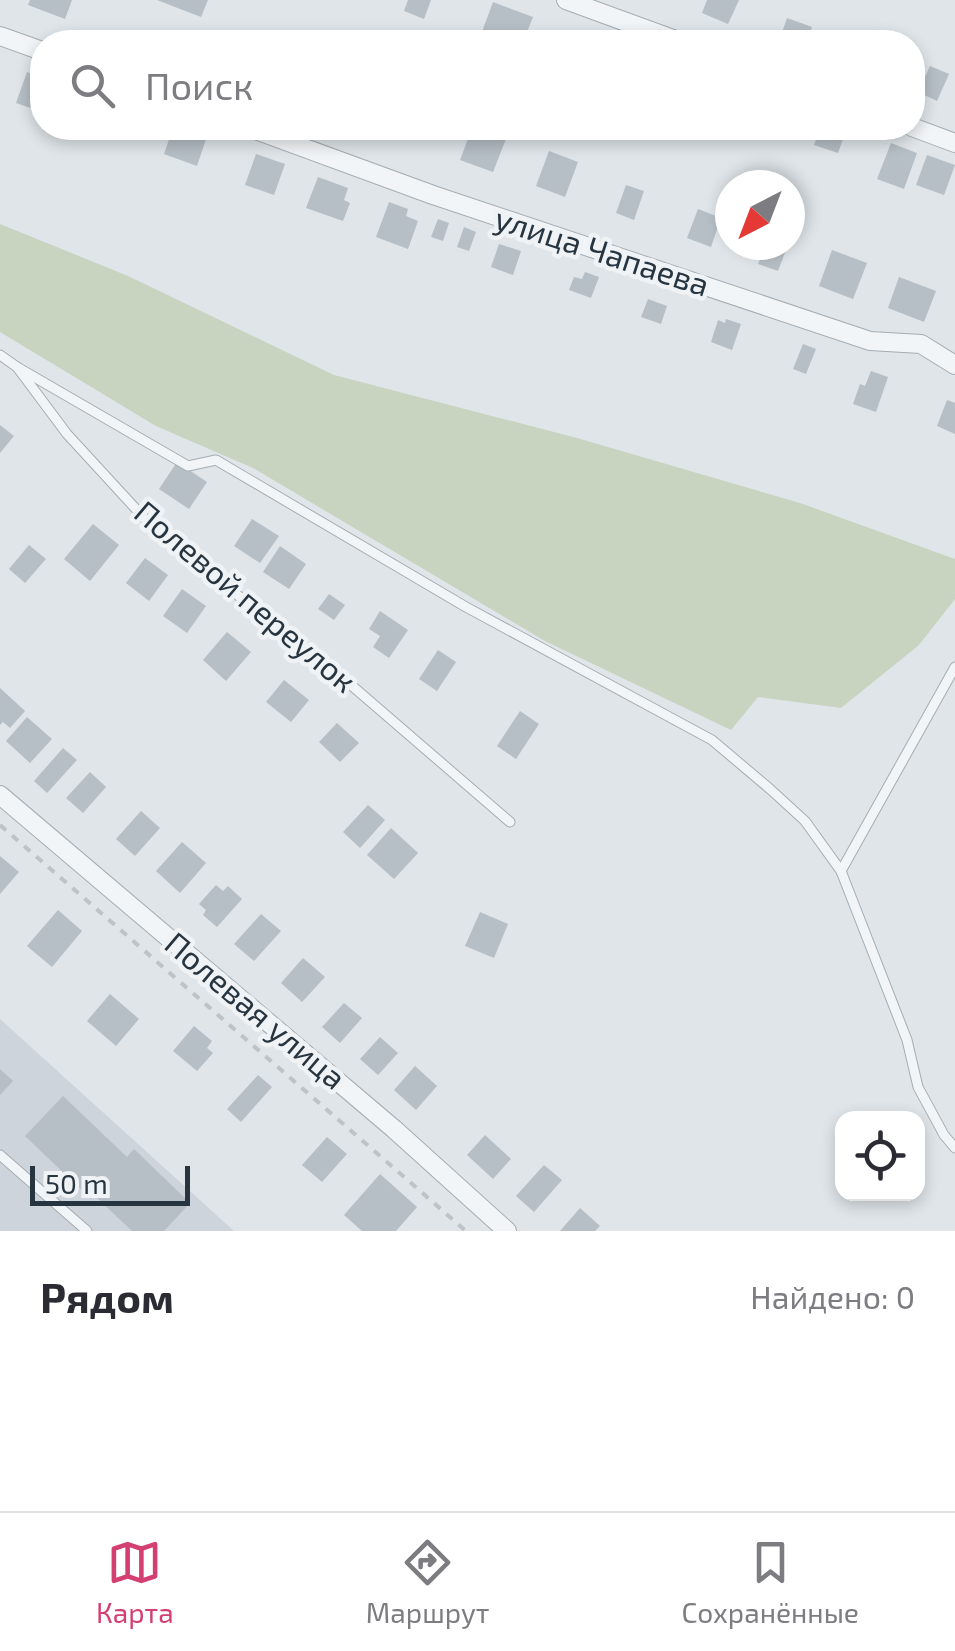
<!DOCTYPE html>
<html lang="ru">
<head>
<meta charset="utf-8">
<style>
  :root { --surface:#fff; --page:#f2f2f3; --text:#2b2b33; --muted:#7c7c81; --line:#e1e1e2; --accent:#d33f71 }
  body { margin:0; font-family:"Exo 2",sans-serif; background:var(--page); color:var(--text) }
  .controls { position:absolute; right:30px; bottom:30px; display:grid; overflow:hidden; border-radius:20px; box-shadow:0 5px 15px #0003 }
  .controls button { width:90px; height:90px; display:grid; place-items:center; padding:0; border:0; border-bottom:2px solid var(--line); background:var(--surface); color:var(--text); font:50px sans-serif }
  .compass { position:absolute; left:715px; top:170px; width:90px; height:90px; border-radius:50%; background:var(--surface); box-shadow:0 5px 15px #0003; rotate:222deg }
  .scale { position:absolute; left:30px; bottom:25px; width:160px; box-sizing:border-box; padding-left:10px; border:5px solid #273541; border-top:0; font-size:28px; line-height:35px; white-space:nowrap; color:#273541; -webkit-text-stroke:8px #eff3f6; paint-order:stroke }
  .list { margin:0; padding:0; list-style:none }
  h2 { display:flex; justify-content:space-between; align-items:center; height:130px; margin:0; padding:0 40px; font-size:42px }
  h2 small { font-size:32px; font-weight:400; color:var(--muted) }
  .icon { flex:none; width:55px; height:55px; fill:none; stroke:currentColor; stroke-width:2; stroke-linecap:round; stroke-linejoin:round }
  .map { position:relative; flex:none; width:955px; height:1231px; overflow:hidden }
  .search { position:absolute; background:var(--surface); box-shadow:0 5px 15px #0003; left:30px; right:30px; top:30px; height:110px; display:flex; align-items:center; gap:25px; box-sizing:border-box; padding:0 35px; border-radius:40px; color:var(--muted); font-size:38px }
  .sheet { height:280px; background:var(--surface) }
  nav { display:flex; justify-content:space-around; align-items:center; box-sizing:border-box; height:140px; border-top:2px solid var(--line); background:var(--surface); font-size:28px; color:var(--muted) }
  nav a { display:grid; justify-items:center; gap:5px }
  nav .on { color:var(--accent) }
  .map>svg:first-child { display:block }
  .built { fill:#cdd4db }
  .green { fill:#c8d3c0 }
  .building { fill:#b6bfc6 }
  .lines { fill:none; stroke-linecap:round; stroke-linejoin:round }
  .lane-casing { stroke:#a4adb3; stroke-width:11 }
  .street-casing { stroke:#a4adb3; stroke-width:20 }
  .path { stroke:#bdc3c8; stroke-width:4; stroke-dasharray:8 8; stroke-linecap:butt }
  .lane { stroke:#f2f5f7; stroke-width:9 }
  .street { stroke:#f2f5f7; stroke-width:18 }
  .labels { text-anchor:middle; stroke-width:9; stroke-linejoin:round; paint-order:stroke }
  .street-label { font-size:32px; fill:#273541; stroke:#eff3f6 }
</style>
</head>
<body>
<div class="map">
<svg width="955" height="1231" viewBox="0 0 955 1231">
  <rect width="100%" height="100%" fill="#dfe5e9"/>
  <polygon class="built" points="0,1019 234,1231 0,1231"/>
  <polygon class="green" points="0,224 128,276 334,375 577,438 800,503 955,559 955,599 919,645 841,708 758,697 731,730 545,641 253,468 156,426 0,332"/>
  <g class="building">
    <polygon points="30,0 72,0 65,19 28,5"/>
    <polygon points="157,0 208,0 201,17"/>
    <polygon points="408,0 431,0 424,19 404,11"/>
    <polygon points="707,0 739,0 728,24 702,13"/>
    <polygon points="493,2 533,17 523,42 496,42 480,37"/>
    <polygon points="787,18 812,27 807,42 779,41"/>
    <polygon points="930,66 949,74 937,101 918,92"/>
    <polygon points="27,72 42,78 42,112 16,103"/>
    <polygon points="173,128 207,136 197,166 164,154"/>
    <polygon points="472,128 506,139 493,172 460,160"/>
    <polygon points="820,128 847,128 838,153 814,145"/>
    <polygon points="891,143 917,153 904,189 877,179"/>
    <polygon points="549,151 578,162 565,197 536,186"/>
    <polygon points="256,154 285,164 274,195 245,185"/>
    <polygon points="927,155 955,165 944,195 916,185"/>
    <polygon points="318,177 348,188 344,200 350,203 343,221 306,208"/>
    <polygon points="626,185 644,191 634,220 616,213"/>
    <polygon points="389,202 408,209 406,216 418,221 408,249 376,237"/>
    <polygon points="698,209 721,218 711,247 687,238"/>
    <polygon points="438,219 449,223 443,241 431,237"/>
    <polygon points="464,227 476,232 469,251 457,247"/>
    <polygon points="499,244 521,251 513,275 491,267"/>
    <polygon points="765,245 788,245 778,271 758,264"/>
    <polygon points="832,250 867,263 853,299 819,286"/>
    <polygon points="585,272 599,277 591,298 569,290 574,277 582,279"/>
    <polygon points="899,277 936,291 924,322 888,308"/>
    <polygon points="648,299 667,306 661,324 641,317"/>
    <polygon points="726,319 741,324 732,350 711,342 718,320 725,323"/>
    <polygon points="803,344 816,349 806,374 793,369"/>
    <polygon points="871,371 888,377 876,412 853,404 860,384 865,386"/>
    <polygon points="947,400 955,403 955,434 937,426"/>
    <polygon points="0,425 14,436 0,453"/>
    <polygon points="177,462 207,482 189,509 159,489"/>
    <polygon points="252,519 279,536 260,563 234,546"/>
    <polygon points="93,524 119,545 90,581 64,559"/>
    <polygon points="29,545 46,559 25,583 9,569"/>
    <polygon points="280,546 306,564 289,589 263,572"/>
    <polygon points="145,558 168,575 149,601 126,583"/>
    <polygon points="182,589 206,606 187,633 163,616"/>
    <polygon points="329,594 345,605 334,620 318,609"/>
    <polygon points="380,611 408,630 389,658 373,647 380,636 369,629"/>
    <polygon points="227,632 251,652 226,681 203,660"/>
    <polygon points="438,650 456,662 437,691 419,679"/>
    <polygon points="284,680 309,700 291,722 266,702"/>
    <polygon points="0,688 25,711 10,728 3,722 0,725"/>
    <polygon points="520,711 539,724 516,759 497,746"/>
    <polygon points="27,717 52,739 30,763 6,741"/>
    <polygon points="337,723 359,743 340,762 319,742"/>
    <polygon points="63,748 77,760 47,793 34,781"/>
    <polygon points="90,772 106,787 83,813 66,798"/>
    <polygon points="368,805 385,820 360,848 343,832"/>
    <polygon points="141,811 160,828 135,856 116,839"/>
    <polygon points="391,828 418,853 394,879 367,855"/>
    <polygon points="182,842 206,863 180,893 156,871"/>
    <polygon points="0,856 19,872 0,894"/>
    <polygon points="216,885 223,891 228,886 242,899 217,927 203,915 206,910 199,904"/>
    <polygon points="58,910 82,931 52,967 27,946"/>
    <polygon points="480,912 508,924 494,958 465,946"/>
    <polygon points="261,914 281,931 254,961 234,944"/>
    <polygon points="303,958 325,977 302,1002 281,983"/>
    <polygon points="110,994 139,1019 116,1046 87,1021"/>
    <polygon points="344,1003 362,1018 340,1043 322,1027"/>
    <polygon points="194,1026 212,1041 207,1048 213,1053 197,1071 173,1051"/>
    <polygon points="380,1037 398,1053 378,1075 360,1059"/>
    <polygon points="415,1066 437,1086 416,1110 394,1090"/>
    <polygon points="0,1069 13,1081 0,1095"/>
    <polygon points="258,1075 272,1087 241,1122 227,1109"/>
    <polygon points="63,1096 127,1157 134,1149 190,1203 164,1231 132,1231 94,1195 91,1199 25,1136"/>
    <polygon points="485,1135 511,1159 493,1179 467,1155"/>
    <polygon points="327,1137 347,1154 322,1182 302,1165"/>
    <polygon points="544,1165 562,1180 534,1212 516,1196"/>
    <polygon points="380,1174 417,1207 396,1231 362,1231 344,1215"/>
    <polygon points="580,1208 600,1226 595,1231 560,1231"/>
  </g>
  <g class="lines">
    <g class="lane-casing">
      <g id="lane">
        <polyline points="0,355 17,367 67,434 158,533 336,672 510,822"/>
        <polyline points="17,367 188,466 216,460 466,607 712,740 770,789 805,821 841,871 907,1040 918,1087 944,1135 955,1148"/>
        <polyline points="841,871 955,667"/>
        <polyline points="0,1155 87,1231"/>
      </g>
    </g>
    <g class="street-casing">
      <g id="street">
        <polyline points="566,0 681,42"/>
        <polyline points="0,36 42,51"/>
        <polyline points="912,127 955,143"/>
        <polyline points="250,128 433,195 870,341 921,344 955,365"/>
        <polyline points="0,795 394,1129 507,1231"/>
      </g>
    </g>
    <polyline class="path" points="0,825 466,1231"/>
    <use href="#lane" class="lane"/>
    <use href="#street" class="street"/>
  </g>
  <g class="labels">
    <g class="street-label">
      <text transform="translate(602 252) rotate(18)" y="11">улица Чапаева</text>
      <text transform="translate(245 597) rotate(40)" y="11">Полевой переулок</text>
      <text transform="translate(255 1011) rotate(40)" y="11">Полевая улица</text>
    </g>
  </g>
</svg>
<div class="controls">
<button><svg class="icon" aria-label="locate" viewBox="0 0 24 24"><circle cx="12" cy="12" r="6"/><path d="M12 2v4M12 18v4M2 12h4M18 12h4"/></svg></button>
</div>
<svg class="compass" viewBox="-18 -18 36 36"><path d="M0-13l5 13h-10z" fill="#e53935"/><path d="M0 13l5-13h-10z" fill="#7c7c81"/></svg>
<div class="scale">50 m</div>
<div class="search"><svg class="icon" aria-label="search" viewBox="0 0 24 24"><circle cx="10" cy="10" r="6"/><path d="M15 15l6 6"/></svg>Поиск</div>
</div>
<section class="sheet">
<h2>Рядом<small>Найдено: 0</small></h2>
<ul class="list">
</ul>
</section>
<nav>
<a class="on"><svg class="icon" aria-label="map" viewBox="0 0 24 24"><path d="M3 6l6-2 6 2 6-2v14l-6 2-6-2-6 2zM9 4v14M15 6v14"/></svg>Карта</a>
<a><svg class="icon" aria-label="directions" viewBox="0 0 24 24"><path d="M12 3l9 9-9 9-9-9zM9 14v-3h6M13 9l2 2-2 2"/></svg>Маршрут</a>
<a><svg class="icon" aria-label="saved" viewBox="0 0 24 24"><path d="M7 4h10v16l-5-4-5 4z"/></svg>Сохранённые</a>
</nav>
</body>
</html>
